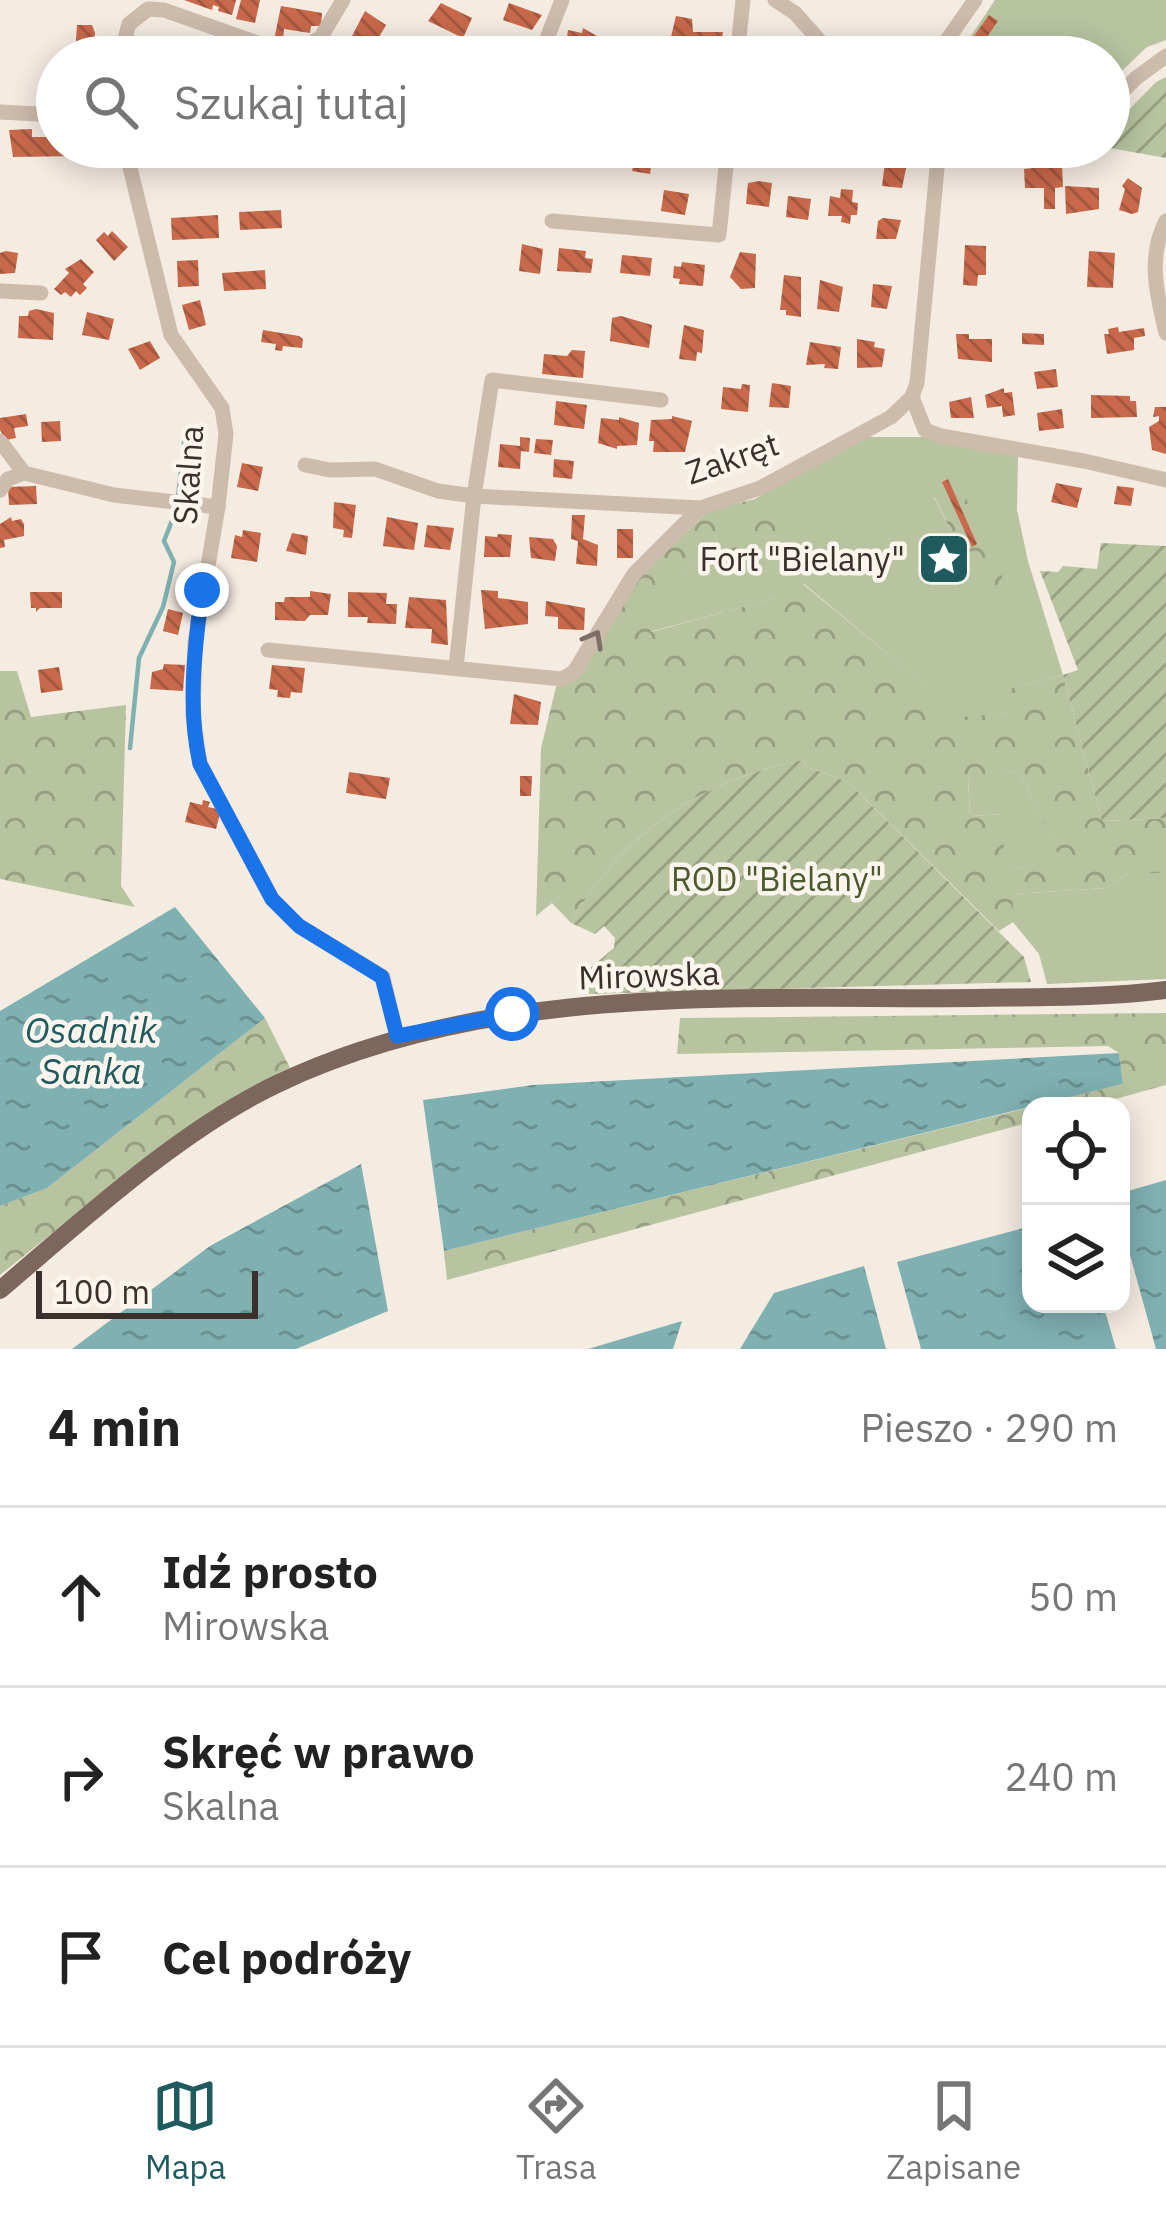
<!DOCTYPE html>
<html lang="pl">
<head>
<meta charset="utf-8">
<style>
  :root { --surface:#fff; --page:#f6f6f6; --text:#222; --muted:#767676; --line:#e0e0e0; --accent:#1f5a5e }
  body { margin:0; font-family:"IBM Plex Sans",sans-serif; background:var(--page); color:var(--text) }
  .controls { position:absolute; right:36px; bottom:36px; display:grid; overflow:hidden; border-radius:24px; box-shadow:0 6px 30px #0003 }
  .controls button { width:108px; height:108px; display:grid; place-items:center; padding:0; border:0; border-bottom:3px solid var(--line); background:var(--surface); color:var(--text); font:60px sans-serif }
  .scale { position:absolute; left:36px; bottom:30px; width:222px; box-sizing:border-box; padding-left:12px; border:6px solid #3b302b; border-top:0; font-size:33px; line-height:42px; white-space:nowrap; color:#3b302b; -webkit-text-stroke:9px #fbf5ee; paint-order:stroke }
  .stop { position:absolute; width:36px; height:36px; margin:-27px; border:9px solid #1a73e8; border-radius:50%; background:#fff }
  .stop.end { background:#1a73e8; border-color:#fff; box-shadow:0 3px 12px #0008 }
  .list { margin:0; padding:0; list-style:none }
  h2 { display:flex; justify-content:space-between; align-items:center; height:156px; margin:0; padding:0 48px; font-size:51px }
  h2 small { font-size:39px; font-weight:400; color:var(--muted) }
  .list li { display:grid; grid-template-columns:78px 1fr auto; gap:36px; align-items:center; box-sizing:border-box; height:180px; padding:0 48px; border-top:3px solid var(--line) }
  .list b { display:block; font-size:45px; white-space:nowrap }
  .list p { margin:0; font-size:39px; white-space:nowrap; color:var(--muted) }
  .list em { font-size:39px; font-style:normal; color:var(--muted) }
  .icon { flex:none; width:66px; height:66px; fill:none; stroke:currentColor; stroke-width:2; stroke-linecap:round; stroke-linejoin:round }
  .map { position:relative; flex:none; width:1166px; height:1349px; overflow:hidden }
  .search { position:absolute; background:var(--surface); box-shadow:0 6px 30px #0003; left:36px; right:36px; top:36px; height:132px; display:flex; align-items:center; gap:30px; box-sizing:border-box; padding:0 42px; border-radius:66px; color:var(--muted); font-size:45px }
  .sheet { height:696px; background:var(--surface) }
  nav { display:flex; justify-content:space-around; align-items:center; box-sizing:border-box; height:168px; border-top:3px solid var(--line); background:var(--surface); font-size:33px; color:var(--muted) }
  nav a { display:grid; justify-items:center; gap:6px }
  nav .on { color:var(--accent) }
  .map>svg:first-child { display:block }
  .grass { fill:#b8c4a0; fill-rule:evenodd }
  .forest { fill:url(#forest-crowns); fill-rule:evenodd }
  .garden { fill:url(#garden-furrows) }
  .water { fill:url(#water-ripples) }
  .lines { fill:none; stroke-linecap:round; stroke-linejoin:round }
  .stream { stroke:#7fb0b2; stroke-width:4.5 }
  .building { fill:url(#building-back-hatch) }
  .minor { stroke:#cdbbac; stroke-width:15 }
  .major { stroke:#7d675c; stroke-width:18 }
  .oneway { stroke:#7d6f65 }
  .route { stroke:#1a73e8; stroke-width:15 }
  .labels { text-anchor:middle; stroke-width:9; stroke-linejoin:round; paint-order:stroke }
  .street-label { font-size:33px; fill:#3b302b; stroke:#fbf5ee }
  .poi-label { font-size:33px; fill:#3b302b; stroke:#fbf5ee; text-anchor:end }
  .park-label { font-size:33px; fill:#4a5a2e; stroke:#fbf5ee }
  .water-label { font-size:36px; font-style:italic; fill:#1f5a5e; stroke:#fbf5ee }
</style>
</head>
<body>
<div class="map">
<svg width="1166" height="1349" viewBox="0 0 1166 1349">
  <defs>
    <pattern id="forest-crowns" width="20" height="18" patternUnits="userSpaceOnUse" patternTransform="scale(3)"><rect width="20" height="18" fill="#b8c4a0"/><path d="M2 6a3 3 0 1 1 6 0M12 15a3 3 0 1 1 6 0" fill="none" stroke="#97a083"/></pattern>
    <pattern id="garden-furrows" width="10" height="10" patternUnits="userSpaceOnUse" patternTransform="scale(3)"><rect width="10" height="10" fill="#b8c4a0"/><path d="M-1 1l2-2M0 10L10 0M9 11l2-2" fill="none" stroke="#97a083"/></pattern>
    <pattern id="water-ripples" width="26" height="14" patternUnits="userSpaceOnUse" patternTransform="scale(3)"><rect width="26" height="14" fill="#7fb0b2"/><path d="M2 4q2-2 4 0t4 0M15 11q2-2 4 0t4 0" fill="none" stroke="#699091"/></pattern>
    <pattern id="building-back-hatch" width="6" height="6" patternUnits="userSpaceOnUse" patternTransform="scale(3)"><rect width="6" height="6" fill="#c8694b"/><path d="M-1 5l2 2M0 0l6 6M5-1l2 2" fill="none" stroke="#a4573f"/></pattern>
  </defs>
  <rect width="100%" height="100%" fill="#f4ebe1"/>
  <g class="grass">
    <polygon points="995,0 1166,0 1166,40 1147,47 1109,83 1109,57 957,57"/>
    <path d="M867,437h60l91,20 -1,53 11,51 35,114 -53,14 -1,24 -45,5 -161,-135 -31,-95zM963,493l36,136 -65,-132z"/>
    <polygon points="767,546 781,597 649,632 690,563"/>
    <polygon points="1020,772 1061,859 1019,869 1000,858 1003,814 970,816 968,774"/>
    <polygon points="1129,873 1166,873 1166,979 1047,984 1039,954 1013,922 1013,894 1105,888"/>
  </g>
  <g class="forest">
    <path d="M772,488l43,78 -12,18 161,133 45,-4v-24l54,-14 39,146 64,-3v55h-37l-24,15 -92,6v28l-14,9 -151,-149 -41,-15 -4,-7c-102,20 -180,72 -232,163l-19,-20 -16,13 5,-168 15,-61 25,-13 39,-77 89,-87 46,-11zM767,546l13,51 -129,35 39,-69zM1020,772l40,86 -41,11 -18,-11 8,-35 -6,-9 -33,2 -2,-41z"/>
    <polygon points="963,492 1017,609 998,629 934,496"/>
    <polygon points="0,671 17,671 31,717 126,705 121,886 135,907 0,879"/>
    <polygon points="1166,1013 1166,1085 1090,1106 1033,1106 1123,1084 1119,1053 1108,1046 677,1054 680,1018"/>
    <path d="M265,1018l25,50c-104,60 -197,132 -290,207v-69l47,-18z"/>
    <polygon points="1031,1107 1031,1122 447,1280 444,1251"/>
  </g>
  <g class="garden">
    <polygon points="1166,77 1166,158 1104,147 1109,147 1109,130 1156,82"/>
    <polygon points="1101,543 1166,546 1166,818 1102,821 1063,675 1078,670 1040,571 1058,572 1063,566 1097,569"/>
    <path d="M803,760l4,7 41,15 176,175 7,25 -442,12 -1,-24 26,-22 1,-10 -11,-12 -9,8 -24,-11c52,-91 130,-143 232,-163z"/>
  </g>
  <g class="water">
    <polygon points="175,907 265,1018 47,1188 0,1206 0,1011"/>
    <polygon points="1119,1053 1123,1084 444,1251 423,1100 533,1085"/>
    <polygon points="361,1164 388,1311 296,1349 72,1349 210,1246"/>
    <polygon points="1166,1180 1166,1349 1156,1349 1121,1222 1121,1193"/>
    <polygon points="1031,1226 1031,1304 1103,1304 1116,1349 921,1349 897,1262"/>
    <polygon points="864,1266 886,1349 740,1349 774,1293"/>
    <polygon points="682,1321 673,1349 588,1349"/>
  </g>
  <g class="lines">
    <g class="stream">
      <polyline points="178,497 185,434"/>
      <polyline points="130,748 139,658 163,607 174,562 164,541 177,508"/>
    </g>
  </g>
  <g class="building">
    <polygon points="184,0 236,0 232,15 218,11 219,7 213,5 212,10"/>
    <polygon points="241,0 260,0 255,23 236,19"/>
    <polygon points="441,3 472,18 463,38 428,21"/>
    <polygon points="509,3 542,15 532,30 503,20"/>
    <polygon points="281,6 322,13 321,26 311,26 310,33 284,29 283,41 274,40"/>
    <polygon points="365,11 386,25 371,51 359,46 362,40 352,36"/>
    <polygon points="989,15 998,21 978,50 969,43"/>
    <polygon points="676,16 692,19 693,32 723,32 720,52 669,45"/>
    <polygon points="77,25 92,25 95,33 95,52 88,52 88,57 75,56"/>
    <polygon points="583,28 602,39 599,54 582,50 580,57 564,57 568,30 582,33"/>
    <polygon points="182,42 212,49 211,57 181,57"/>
    <polygon points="496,43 517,45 516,49 530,57 492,57"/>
    <polygon points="32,129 32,137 57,137 57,147 80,147 80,156 13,157 9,130"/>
    <polygon points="638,147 664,148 661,168 651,167 650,174 632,171"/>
    <polygon points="885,162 907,164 902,188 882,186"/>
    <polygon points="1062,165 1063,187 1055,188 1055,209 1044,209 1044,188 1025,188 1024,169"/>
    <polygon points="1128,178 1142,188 1138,212 1132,214 1119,210 1125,189 1122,186"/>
    <polygon points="759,181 772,183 769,207 746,204 748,183"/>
    <polygon points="1065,186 1099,188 1099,209 1066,214"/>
    <polygon points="841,189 853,190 852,202 858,203 857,215 851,215 850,224 841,222 842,216 828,216 830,196 840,198"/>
    <polygon points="664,190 689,194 685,215 661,211"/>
    <polygon points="788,196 811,199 808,220 786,217"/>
    <polygon points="281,210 282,228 240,230 239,212"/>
    <polygon points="218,215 219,238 172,240 171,218"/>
    <polygon points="883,218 901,220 896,239 876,239 878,221"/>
    <polygon points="112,231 128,247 114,261 96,240 104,232 108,236"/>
    <polygon points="522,244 543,249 540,274 519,271"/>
    <polygon points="965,245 986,246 986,275 978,275 977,286 963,285"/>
    <polygon points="559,248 586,251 585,258 593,259 591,273 557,271"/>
    <polygon points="6,251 18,253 15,273 0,274 0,253"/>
    <polygon points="1089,251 1115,253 1113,288 1087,287"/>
    <polygon points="740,252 756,254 755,288 741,289 730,277"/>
    <polygon points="622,255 652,258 650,276 620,273"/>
    <polygon points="81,259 94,272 83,284 87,288 80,295 76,291 71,297 65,292 61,295 54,289 69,273 65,269"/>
    <polygon points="198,260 199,286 178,287 177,261"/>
    <polygon points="682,262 705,265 703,286 679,284 680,279 673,278 674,266 681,267"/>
    <polygon points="265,270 266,289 224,291 222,273"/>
    <polygon points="784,275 801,277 801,317 786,315 786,310 780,310"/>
    <polygon points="820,280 843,287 839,312 817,309"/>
    <polygon points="873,284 892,286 887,309 871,307"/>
    <polygon points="200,300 206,325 189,330 182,305"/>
    <polygon points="36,309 54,313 53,340 18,338 19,316 28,316 29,311"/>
    <polygon points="87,312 114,319 109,340 82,335"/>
    <polygon points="621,316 652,325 649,348 610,341 612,318"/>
    <polygon points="684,325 704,330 702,353 697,352 696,361 679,359"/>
    <polygon points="1118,327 1119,332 1144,328 1145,336 1134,338 1134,350 1107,354 1104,334 1109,334 1108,329"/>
    <polygon points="263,330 299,336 303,339 302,348 283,346 282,351 275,350 276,344 261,342"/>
    <polygon points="1022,333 1044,334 1044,345 1022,344"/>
    <polygon points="956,334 969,334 969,339 992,339 992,362 958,359"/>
    <polygon points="857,339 875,342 874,347 885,349 882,367 857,368"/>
    <polygon points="150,341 160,358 140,370 128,349"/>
    <polygon points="810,342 841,347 838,369 824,368 825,364 806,365"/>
    <polygon points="572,350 585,351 583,378 542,374 544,354 567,356"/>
    <polygon points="1056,369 1058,387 1037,389 1034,372"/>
    <polygon points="772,383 791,386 789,408 769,407"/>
    <polygon points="742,384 750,385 748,412 721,409 723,387 741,389"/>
    <polygon points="1004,388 1004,393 1012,392 1015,415 1003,417 1002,406 987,408 985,395"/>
    <polygon points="1091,395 1130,396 1130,401 1136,401 1137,417 1091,418"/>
    <polygon points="971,397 974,418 951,418 949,402"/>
    <polygon points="556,401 587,405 584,429 554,425"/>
    <polygon points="1155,407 1166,407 1166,454 1152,450 1149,427 1159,421 1159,416 1153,417"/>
    <polygon points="1062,409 1064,428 1039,431 1037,413"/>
    <polygon points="26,414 28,426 14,428 16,438 6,440 0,430 0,418"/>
    <polygon points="672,416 692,421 685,452 653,452 654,441 649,441 651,420 672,419"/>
    <polygon points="619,417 639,423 637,445 617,446 617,449 598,443 601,418 619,420"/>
    <polygon points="60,421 61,441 42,442 41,422"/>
    <polygon points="520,437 530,438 529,452 521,451 520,469 498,467 500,444 520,446"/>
    <polygon points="536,439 553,440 551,455 534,453"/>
    <polygon points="554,459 574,461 572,479 553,477"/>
    <polygon points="242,463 263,467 258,491 237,487"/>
    <polygon points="948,479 977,544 972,547 942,482"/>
    <polygon points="1056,483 1082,488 1077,508 1051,502"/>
    <polygon points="36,486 37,504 9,505 8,487"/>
    <polygon points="1117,486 1134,488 1131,506 1114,504"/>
    <polygon points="334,502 356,505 352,538 343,537 344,530 333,528"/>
    <polygon points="572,515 585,515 583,539 598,545 597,566 576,564 578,541 571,539"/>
    <polygon points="11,517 12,521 21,519 24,524 24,536 4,540 5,547 0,548 0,524"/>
    <polygon points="387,517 418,523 414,550 383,546"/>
    <polygon points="427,525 454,528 450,550 424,547"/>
    <rect x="617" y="529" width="16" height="29"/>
    <polygon points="243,530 261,533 257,562 231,558 235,535 242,537"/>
    <polygon points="292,533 308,536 306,555 286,551"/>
    <polygon points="498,534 512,535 510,557 484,557 485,536 497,537"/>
    <polygon points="529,537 553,539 557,546 555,561 531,558"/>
    <polygon points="481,590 498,591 498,598 528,602 528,624 485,629"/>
    <polygon points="310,591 331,594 328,615 310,615 305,621 275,620 275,602 284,602 285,597 310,597"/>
    <polygon points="30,592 62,592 62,608 40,608 36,612 36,608 31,608"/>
    <polygon points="348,592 387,593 386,604 397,604 396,624 367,623 368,617 348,617"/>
    <polygon points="409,597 446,600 448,645 431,643 432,629 405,628"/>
    <polygon points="546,601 585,608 584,630 558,629 558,617 545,616"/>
    <polygon points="168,609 183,613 178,635 163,631"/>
    <polygon points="164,664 185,665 183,691 150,689 152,672 163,669"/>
    <polygon points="272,665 305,668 302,693 291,692 290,698 277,697 278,690 269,689"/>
    <polygon points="59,667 63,690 41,693 38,670"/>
    <polygon points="514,694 541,702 538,725 510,724"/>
    <polygon points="349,772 390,778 386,799 346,793"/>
    <polygon points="520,776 532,776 531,796 520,796"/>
    <polygon points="203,800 210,802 208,807 221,810 216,829 185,822 190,802 202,805"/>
  </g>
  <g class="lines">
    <g class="minor">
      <polyline points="775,0 795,13 834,57"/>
      <polyline points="546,41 562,0"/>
      <polyline points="120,57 129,24 148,9 164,10 280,51 305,47 321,37 343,0"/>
      <polyline points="737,57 743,0"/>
      <polyline points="928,57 945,43 975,0"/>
      <polyline points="1109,105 1136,78 1166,56"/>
      <polyline points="0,112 57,115"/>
      <polyline points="125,147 171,335 222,408 226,434 218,507 195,642 193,716 200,764 272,899 299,926 383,977 397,1036"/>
      <polyline points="941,147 1009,157 1050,147"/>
      <polyline points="552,221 719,235 728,147"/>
      <path d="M1166,221c-19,36 -9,75 0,112"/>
      <polyline points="0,291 41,293"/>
      <polyline points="912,397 925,430 941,436 1084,461 1166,480"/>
      <polyline points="0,441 24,473"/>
      <polyline points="305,465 330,470 375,469 438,491 474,496 700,508 760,488 891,417 912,397 917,383 939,147"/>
      <polyline points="24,473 114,495 218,507"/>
      <polyline points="0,490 8,479 24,473"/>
      <polyline points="268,650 562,679 574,672 634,574 700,508"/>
      <polyline points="456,668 474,496 492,380 661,400"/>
    </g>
    <path class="major" d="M0,1290c81,-69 180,-160 277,-206 216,-103 465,-84 698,-86 63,-1 128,0 191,-8"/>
  </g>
  <defs><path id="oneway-chevron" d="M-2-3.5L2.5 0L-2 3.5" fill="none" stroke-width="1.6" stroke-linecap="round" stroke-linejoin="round" transform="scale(3)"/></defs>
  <use class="oneway" href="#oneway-chevron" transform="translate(594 639) rotate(-61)"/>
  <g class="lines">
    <path class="route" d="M202,590c-7,56 -15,117 -2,174l72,135 27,27 83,51 15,59 115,-22"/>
  </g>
  <defs>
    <g id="sight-square" transform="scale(2.7)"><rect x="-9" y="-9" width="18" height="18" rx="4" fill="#1f5a5e" stroke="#fbf5ee"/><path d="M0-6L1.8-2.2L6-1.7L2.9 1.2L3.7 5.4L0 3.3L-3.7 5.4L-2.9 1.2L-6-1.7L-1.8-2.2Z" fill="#fff"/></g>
  </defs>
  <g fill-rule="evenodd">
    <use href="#sight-square" x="944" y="559"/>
  </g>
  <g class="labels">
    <g class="street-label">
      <text transform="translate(732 458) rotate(-19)" y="12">Zakręt</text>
      <text transform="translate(188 475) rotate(-86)" y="12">Skalna</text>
      <text transform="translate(649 975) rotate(-2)" y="12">Mirowska</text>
    </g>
    <g class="poi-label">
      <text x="905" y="571">Fort "Bielany"</text>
    </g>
    <g class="park-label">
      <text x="777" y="891">ROD "Bielany"</text>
    </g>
    <g class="water-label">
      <text x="91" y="1043">Osadnik<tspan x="91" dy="41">Sanka</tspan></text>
    </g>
  </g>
</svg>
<div class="controls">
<button><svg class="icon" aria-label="locate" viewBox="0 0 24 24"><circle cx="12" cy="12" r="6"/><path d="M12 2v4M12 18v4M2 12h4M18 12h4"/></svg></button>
<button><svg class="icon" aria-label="layers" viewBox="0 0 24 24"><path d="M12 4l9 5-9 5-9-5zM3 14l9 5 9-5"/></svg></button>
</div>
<div class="scale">100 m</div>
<div class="stop" style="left:512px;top:1014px"></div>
<div class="stop end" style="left:202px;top:590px"></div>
<div class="search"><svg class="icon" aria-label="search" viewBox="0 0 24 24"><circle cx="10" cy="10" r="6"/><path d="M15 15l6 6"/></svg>Szukaj tutaj</div>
</div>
<section class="sheet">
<h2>4 min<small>Pieszo · 290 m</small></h2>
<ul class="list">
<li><svg class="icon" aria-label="ahead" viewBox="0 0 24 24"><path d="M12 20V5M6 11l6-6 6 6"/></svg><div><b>Idź prosto</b><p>Mirowska</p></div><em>50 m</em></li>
<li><svg class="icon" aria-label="right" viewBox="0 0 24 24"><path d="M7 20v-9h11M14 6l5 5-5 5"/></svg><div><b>Skręć w prawo</b><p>Skalna</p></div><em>240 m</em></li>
<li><svg class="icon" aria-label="arrive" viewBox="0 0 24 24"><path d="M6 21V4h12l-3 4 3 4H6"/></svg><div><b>Cel podróży</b></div></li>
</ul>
</section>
<nav>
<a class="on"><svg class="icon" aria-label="map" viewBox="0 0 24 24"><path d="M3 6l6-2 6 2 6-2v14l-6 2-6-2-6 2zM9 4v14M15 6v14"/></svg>Mapa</a>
<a><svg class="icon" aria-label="directions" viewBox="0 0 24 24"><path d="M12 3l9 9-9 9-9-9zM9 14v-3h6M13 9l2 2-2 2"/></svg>Trasa</a>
<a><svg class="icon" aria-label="saved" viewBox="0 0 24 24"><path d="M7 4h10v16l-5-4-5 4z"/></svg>Zapisane</a>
</nav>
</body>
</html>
